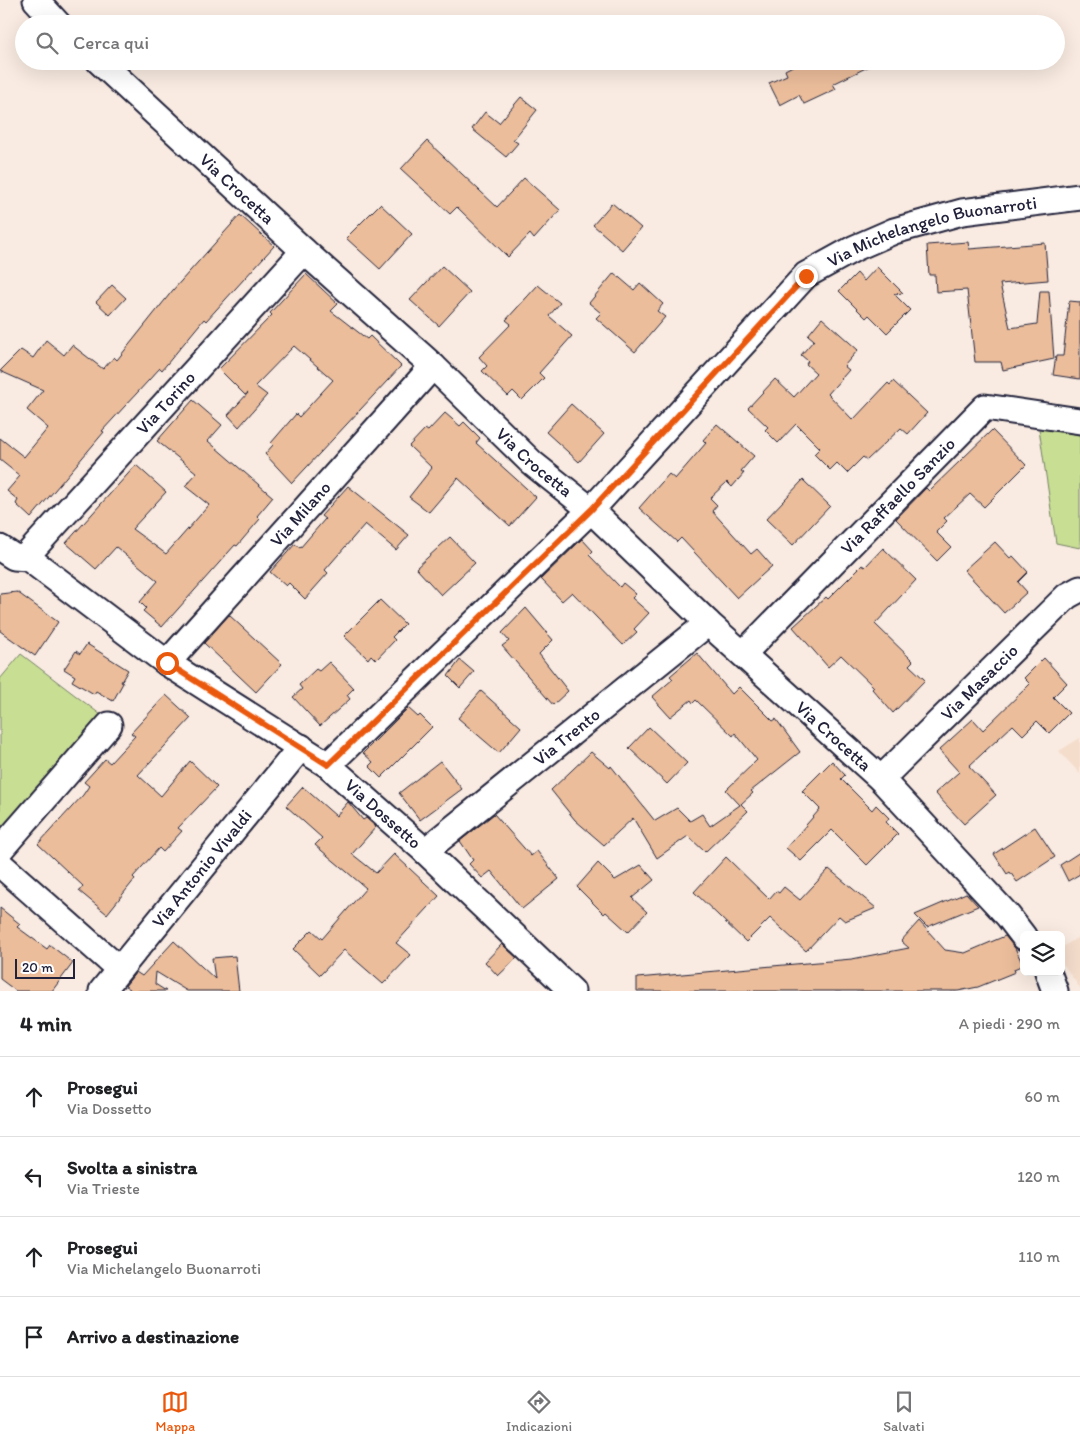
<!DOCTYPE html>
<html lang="it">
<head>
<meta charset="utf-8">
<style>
  :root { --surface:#fff; --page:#f6f6f6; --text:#202124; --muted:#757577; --line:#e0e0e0; --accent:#ea580c }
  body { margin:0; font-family:Itim,sans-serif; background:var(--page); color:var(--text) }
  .controls { position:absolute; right:15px; bottom:15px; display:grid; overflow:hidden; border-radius:8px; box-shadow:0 5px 20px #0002 }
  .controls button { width:45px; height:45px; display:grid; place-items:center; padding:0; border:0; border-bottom:1px solid var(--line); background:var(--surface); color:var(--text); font:25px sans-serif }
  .scale { position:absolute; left:15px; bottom:12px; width:60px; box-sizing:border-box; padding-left:5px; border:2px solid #22223b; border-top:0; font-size:14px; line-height:18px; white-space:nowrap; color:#22223b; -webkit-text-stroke:4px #fff; paint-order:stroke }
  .stop { position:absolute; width:15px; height:15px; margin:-11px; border:4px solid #ea580c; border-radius:50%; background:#fff }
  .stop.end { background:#ea580c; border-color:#fff; box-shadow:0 1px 5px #0008 }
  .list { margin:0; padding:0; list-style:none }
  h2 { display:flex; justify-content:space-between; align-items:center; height:65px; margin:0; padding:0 20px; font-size:21px }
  h2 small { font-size:16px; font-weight:400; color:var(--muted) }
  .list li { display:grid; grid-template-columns:32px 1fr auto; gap:15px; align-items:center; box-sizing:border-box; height:80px; padding:0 20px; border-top:1px solid var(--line) }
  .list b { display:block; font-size:19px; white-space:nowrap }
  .list p { margin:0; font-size:16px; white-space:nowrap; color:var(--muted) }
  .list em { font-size:16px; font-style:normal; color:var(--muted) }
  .icon { flex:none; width:28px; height:28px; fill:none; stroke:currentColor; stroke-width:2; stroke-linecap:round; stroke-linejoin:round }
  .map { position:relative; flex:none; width:1080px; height:991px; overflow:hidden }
  .search { position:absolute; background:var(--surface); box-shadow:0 5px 20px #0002; left:15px; right:15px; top:15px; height:55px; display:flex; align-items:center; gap:12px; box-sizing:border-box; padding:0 18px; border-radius:28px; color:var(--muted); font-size:19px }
  .sheet { height:385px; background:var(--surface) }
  nav { display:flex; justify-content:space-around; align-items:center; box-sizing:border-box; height:70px; border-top:1px solid var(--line); background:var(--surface); font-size:14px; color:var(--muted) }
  nav a { display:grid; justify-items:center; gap:2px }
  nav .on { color:var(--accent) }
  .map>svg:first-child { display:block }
  .built { fill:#f5ddcc }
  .green { fill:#c8de93; stroke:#758067 }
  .building { fill:#ebbd9b; stroke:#22223b }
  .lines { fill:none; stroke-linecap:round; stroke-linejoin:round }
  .minor-casing { stroke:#22223b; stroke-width:29 }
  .minor { stroke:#fff; stroke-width:25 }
  .route { stroke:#ea580c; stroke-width:6 }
  .labels { text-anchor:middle; stroke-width:4.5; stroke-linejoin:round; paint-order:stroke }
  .street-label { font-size:18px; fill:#22223b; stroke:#fff }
</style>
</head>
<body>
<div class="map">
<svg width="1080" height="991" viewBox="0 0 1080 991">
  <rect width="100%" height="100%" fill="#f9ebe1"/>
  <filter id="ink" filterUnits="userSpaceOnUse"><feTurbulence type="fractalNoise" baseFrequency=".02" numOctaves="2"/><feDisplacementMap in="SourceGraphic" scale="10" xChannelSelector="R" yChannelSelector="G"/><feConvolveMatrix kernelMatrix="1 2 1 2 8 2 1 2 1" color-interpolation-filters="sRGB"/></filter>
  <g filter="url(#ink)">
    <g class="built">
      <polygon points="1080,738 1080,774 1059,751"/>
      <polygon points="1080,936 1080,988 1061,961 1061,948"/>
    </g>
    <g class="green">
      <polygon points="1038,422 1080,427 1080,548 1056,543"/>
      <polygon points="21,654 105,718 0,831 0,679"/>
    </g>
    <g class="building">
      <polygon points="802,61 880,61 833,84 836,89 804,104 799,95 780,105 769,83 787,75 785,70"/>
      <polygon points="521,97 537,110 513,140 518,143 506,157 472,129 485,112 499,123"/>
      <polygon points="427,141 497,207 524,178 560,210 534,239 530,234 508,257 457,207 450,214 401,169"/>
      <polygon points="612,203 641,228 622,250 593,225"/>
      <polygon points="380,204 412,234 380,269 346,238"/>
      <polygon points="240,215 274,246 206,321 204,319 162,370 160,368 102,431 104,432 77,464 31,518 16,504 18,500 7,491 20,476 0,460 0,438 24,457 48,428 27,410 43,390 0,371 21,350 33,358 46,340 64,355 72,345 103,369 114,357 117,360 173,290"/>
      <polygon points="968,242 969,249 1045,243 1048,280 1000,284 1010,328 1037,324 1040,291 1049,291 1054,359 1003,370 1001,362 975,362 967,290 936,292 935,275 929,275 927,245"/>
      <polygon points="442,266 470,292 439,326 410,300"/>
      <polygon points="877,267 903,293 894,294 910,310 887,333 869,315 866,318 839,291 857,273 864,281"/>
      <polygon points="614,273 634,290 640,283 663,304 657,311 665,317 635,352 596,318 601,313 589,303"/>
      <polygon points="306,274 338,304 331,311 367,339 370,336 401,366 292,483 265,454 273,445 271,443 296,414 299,417 333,380 294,346 255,386 267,395 239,427 228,415 248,393 245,395 219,369 272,315 270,313"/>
      <polygon points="112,285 126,298 110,315 96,302"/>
      <polygon points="538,285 560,303 549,316 572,336 539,373 544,378 522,400 513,391 508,396 482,371 487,366 479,357 511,324 506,320"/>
      <polygon points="1069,301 1080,302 1080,379 1053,375 1056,356 1063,356"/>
      <polygon points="822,318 858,350 844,366 849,370 828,394 853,420 888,383 890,385 893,381 927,413 908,434 901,428 867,460 863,457 847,473 837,463 830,470 814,454 820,448 796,424 778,443 765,430 768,427 748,408 775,379 794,397 816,373 806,364 808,361 801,355 814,340 808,335"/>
      <polygon points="193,400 222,425 208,441 273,497 257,516 260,519 237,546 235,545 162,627 143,611 146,608 140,602 158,581 116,547 96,569 66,543 136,465 166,492 132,529 166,554 209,505 185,486 197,473 157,441"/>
      <polygon points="571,404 604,434 579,462 546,432"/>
      <polygon points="445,413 460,426 464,422 480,438 476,443 536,497 510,526 458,478 429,512 409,497 432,468 409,446 425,429 428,431"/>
      <polygon points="717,424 754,456 741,471 744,473 732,487 727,482 710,498 717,505 712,511 751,554 757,549 772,566 737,598 681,538 677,542 639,508 669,474 675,479 706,443 703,440"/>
      <polygon points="992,430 1026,465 984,507 970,494 944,518 947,521 936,532 951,547 937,561 896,519 926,488 929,491"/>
      <polygon points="803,480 830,506 793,545 766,519"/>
      <polygon points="348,486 409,535 396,550 365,524 325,570 328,573 305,599 289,583 286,586 270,572 295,544 300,548 325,519 321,516"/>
      <polygon points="450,537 475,563 441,595 416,568"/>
      <polygon points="582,539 593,551 589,555 620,587 623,583 636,594 632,598 649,613 634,629 637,632 623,645 572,592 562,601 541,579"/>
      <polygon points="995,542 1010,558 1013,556 1028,572 1018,582 1027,592 1004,613 964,570"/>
      <polygon points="883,548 916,580 875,624 913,661 909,665 925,680 893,713 872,689 874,687 841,655 828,667 793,627 826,597 828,599 862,565 865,567"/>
      <polygon points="17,592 58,622 35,656 0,631 0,594"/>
      <polygon points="380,600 405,624 392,637 395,640 376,660 371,655 368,659 344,636"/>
      <polygon points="526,608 553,640 539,654 568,691 553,705 502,646 509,641 502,633"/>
      <polygon points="229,615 282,664 256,692 204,643"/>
      <polygon points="87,644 128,670 121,682 123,683 113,701 96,691 94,694 72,681 75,676 64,669 76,651 80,654"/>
      <polygon points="697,653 732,694 739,687 773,721 776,719 800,752 751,791 753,793 741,804 748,811 705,852 688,836 657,858 633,818 604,845 575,820 551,790 591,752 610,768 611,766 655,821 677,808 690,821 702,814 710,826 740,805 726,790 757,760 735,733 733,736 696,700 693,703 691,700 670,717 652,697 673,679 670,676"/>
      <polygon points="1044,658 1067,683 1053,697 1069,713 1049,733 1037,721 1023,735 1013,725 969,766 996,795 964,824 935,793 959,772 939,750 973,719 983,730 1030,684 1024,678"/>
      <polygon points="460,660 474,672 460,688 448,676"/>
      <polygon points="329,662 354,688 347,695 350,699 320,726 293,697 302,689 299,685 316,669 319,671"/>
      <polygon points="481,691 521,727 499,753 458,718"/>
      <polygon points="166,695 191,718 138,775 161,796 190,761 217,787 178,828 182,831 163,852 159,848 133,877 135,879 107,914 79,891 83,886 38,844 83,795 89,786 84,782 105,759 110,763 135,736 131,733"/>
      <polygon points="408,708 418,717 420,715 432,727 381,778 369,766 373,762 363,753"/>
      <polygon points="649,727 687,763 667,784 629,748"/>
      <polygon points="440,761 462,789 420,820 399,793"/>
      <polygon points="832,761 845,775 841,779 872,810 876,805 889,818 886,822 898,834 867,865 832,830 801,861 786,848 820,809 802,791"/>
      <polygon points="303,787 336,816 348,802 363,820 366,818 376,827 352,854 376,873 394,854 439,896 396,943 411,955 383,984 344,950 320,975 293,949 312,930 322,939 366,888 315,845 322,838 286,806"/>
      <polygon points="494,814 531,856 537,851 559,879 522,909 491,871 482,878 469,864 473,860 460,841"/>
      <polygon points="1035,827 1055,857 1017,882 1010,872 1007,874 994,854"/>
      <polygon points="1080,852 1080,874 1068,881 1060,865"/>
      <polygon points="726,857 769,899 776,891 779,893 784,887 800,900 829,869 876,908 845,921 839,916 806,951 770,918 746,942 694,892"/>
      <polygon points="598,863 615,880 641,865 654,880 632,898 647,912 628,932 606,912 604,914 577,887"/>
      <polygon points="966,893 978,906 927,927 915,915"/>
      <polygon points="0,908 20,924 17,927 47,949 50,945 73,963 52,991 16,991 0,979"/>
      <polygon points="919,921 945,950 965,953 1005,936 1015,948 1023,965 1014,969 1015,972 978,987 958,991 637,991 637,978 852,959 909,948 901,941"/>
      <polygon points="174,941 215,979 212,958 235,956 239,991 187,991 156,972 155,984 166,991 129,991 130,989 125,986 136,972 142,976"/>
      <polygon points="502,944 517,958 498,976 485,962"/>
    </g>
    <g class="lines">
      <g class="minor-casing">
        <g id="minor">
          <polyline points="36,0 58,24"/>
          <path id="s1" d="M99,61l205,190 129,115 99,97 59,47 117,113 173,156 127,137 16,21"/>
          <path id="s2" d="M0,548l14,9 14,1 139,105 161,102 97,86 147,140"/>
          <path id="s3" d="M28,558l2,-6 274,-301"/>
          <path id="s4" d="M744,653l241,-246 95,14"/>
          <path id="s5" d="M167,663l266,-297"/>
          <path id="s6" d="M328,765l263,-255 215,-235 49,-27 39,-17 68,-19 118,-15"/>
          <path id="s7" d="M881,779l186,-183 13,-7"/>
          <polyline points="0,850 109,725"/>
          <path id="s8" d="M425,851l283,-228"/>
          <polyline points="0,864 119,969"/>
          <polyline points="1048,972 1055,991"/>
          <path id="s9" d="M102,991l199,-244"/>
        </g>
      </g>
      <use href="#minor" class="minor"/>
    </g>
  </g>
  <g class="lines" filter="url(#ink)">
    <polyline class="route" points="167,663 328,765 591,510 806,276"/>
  </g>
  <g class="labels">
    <g class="street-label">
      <text dy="6" stroke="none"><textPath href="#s1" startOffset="188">Via Crocetta</textPath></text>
      <text dy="6" stroke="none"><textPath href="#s6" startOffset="820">Via Michelangelo Buonarroti</textPath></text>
      <text dy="6" stroke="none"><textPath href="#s3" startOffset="208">Via Torino</textPath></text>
      <text dy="6" stroke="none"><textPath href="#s1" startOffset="592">Via Crocetta</textPath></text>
      <text dy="6" stroke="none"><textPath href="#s4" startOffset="220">Via Raffaello Sanzio</textPath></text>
      <text dy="6" stroke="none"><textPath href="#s5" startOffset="200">Via Milano</textPath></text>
      <text dy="6" stroke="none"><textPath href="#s7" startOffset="138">Via Masaccio</textPath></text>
      <text dy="6" stroke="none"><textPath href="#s1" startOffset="998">Via Crocetta</textPath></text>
      <text dy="6" stroke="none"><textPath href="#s8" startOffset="182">Via Trento</textPath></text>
      <text dy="6" stroke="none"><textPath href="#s2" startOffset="469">Via Dossetto</textPath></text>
      <text dy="6" stroke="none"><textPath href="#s9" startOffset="158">Via Antonio Vivaldi</textPath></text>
    </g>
  </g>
</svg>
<div class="controls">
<button><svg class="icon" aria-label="layers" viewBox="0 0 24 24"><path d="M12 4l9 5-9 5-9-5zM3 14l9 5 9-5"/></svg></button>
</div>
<div class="scale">20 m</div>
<div class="stop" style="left:167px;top:663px"></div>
<div class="stop end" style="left:806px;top:276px"></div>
<div class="search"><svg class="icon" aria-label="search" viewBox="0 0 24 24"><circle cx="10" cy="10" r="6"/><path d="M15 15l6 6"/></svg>Cerca qui</div>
</div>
<section class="sheet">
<h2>4 min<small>A piedi · 290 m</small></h2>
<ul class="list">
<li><svg class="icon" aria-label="ahead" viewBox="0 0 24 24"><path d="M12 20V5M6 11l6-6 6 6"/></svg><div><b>Prosegui</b><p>Via Dossetto</p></div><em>60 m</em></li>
<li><svg class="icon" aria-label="left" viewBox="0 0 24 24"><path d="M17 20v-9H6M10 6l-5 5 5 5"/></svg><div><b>Svolta a sinistra</b><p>Via Trieste</p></div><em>120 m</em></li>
<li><svg class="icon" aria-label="ahead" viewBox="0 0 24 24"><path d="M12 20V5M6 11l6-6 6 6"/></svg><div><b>Prosegui</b><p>Via Michelangelo Buonarroti</p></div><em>110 m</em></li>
<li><svg class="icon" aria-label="arrive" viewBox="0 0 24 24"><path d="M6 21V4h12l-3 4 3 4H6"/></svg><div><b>Arrivo a destinazione</b></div></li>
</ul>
</section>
<nav>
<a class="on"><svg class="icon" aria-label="map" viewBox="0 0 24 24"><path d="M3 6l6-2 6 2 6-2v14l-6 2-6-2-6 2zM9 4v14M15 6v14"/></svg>Mappa</a>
<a><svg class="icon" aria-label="directions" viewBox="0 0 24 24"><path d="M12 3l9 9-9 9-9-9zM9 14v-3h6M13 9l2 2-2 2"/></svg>Indicazioni</a>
<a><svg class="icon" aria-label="saved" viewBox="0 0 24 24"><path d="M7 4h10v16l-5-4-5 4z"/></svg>Salvati</a>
</nav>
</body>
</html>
